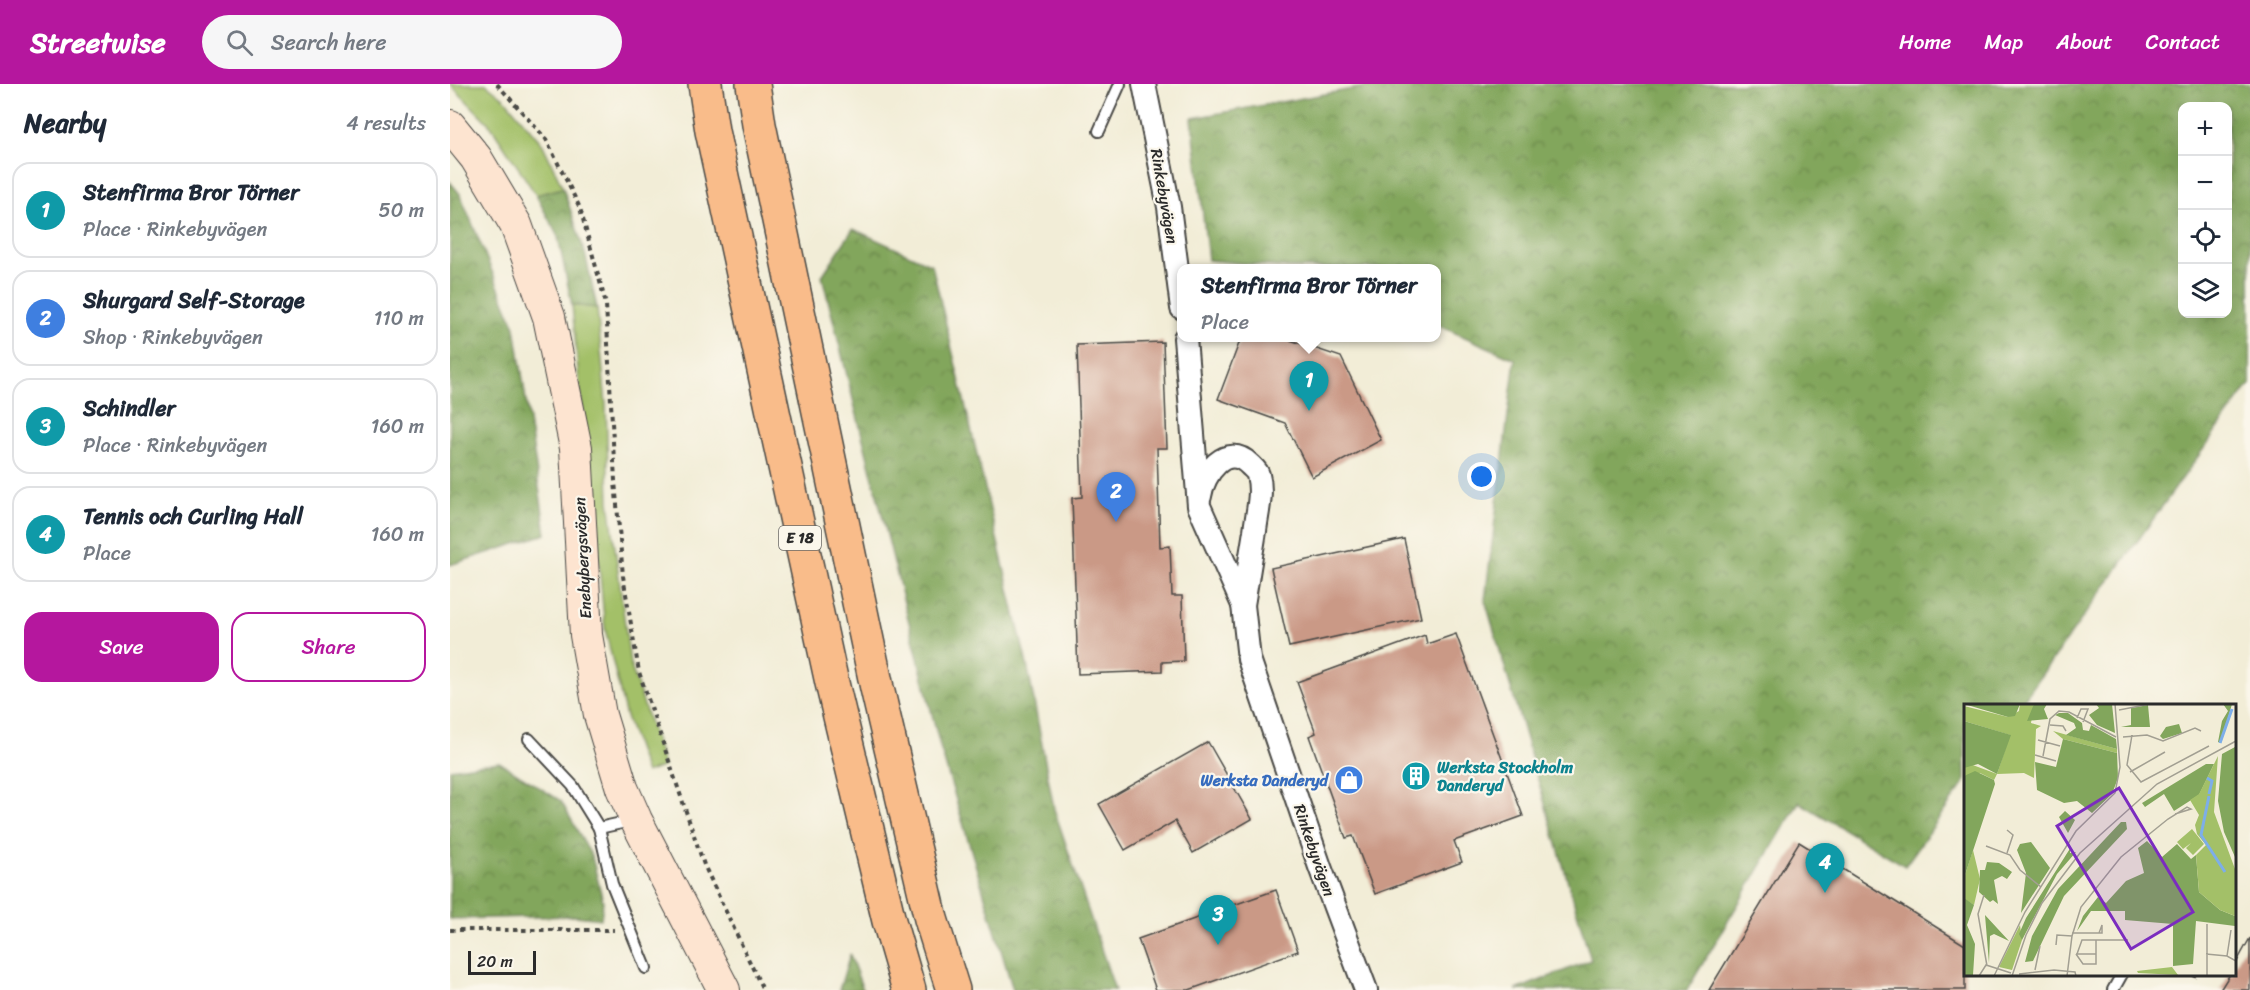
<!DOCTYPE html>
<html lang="en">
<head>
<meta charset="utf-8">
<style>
  :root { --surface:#fff; --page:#f6f6f7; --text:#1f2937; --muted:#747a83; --line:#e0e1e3; --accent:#b5179e }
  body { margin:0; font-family:Sriracha,sans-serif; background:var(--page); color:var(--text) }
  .controls { position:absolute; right:18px; top:18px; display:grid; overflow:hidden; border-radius:12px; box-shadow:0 6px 24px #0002 }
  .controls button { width:54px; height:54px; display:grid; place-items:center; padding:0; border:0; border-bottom:2px solid var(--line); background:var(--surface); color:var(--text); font:30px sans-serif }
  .scale { position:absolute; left:18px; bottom:15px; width:68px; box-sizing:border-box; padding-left:6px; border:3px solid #2b2b2b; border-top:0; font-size:16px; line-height:21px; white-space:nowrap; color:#2b2b2b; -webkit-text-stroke:4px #fbf7ec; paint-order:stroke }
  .you { position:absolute; left:1032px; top:393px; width:21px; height:21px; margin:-15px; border:4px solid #fff; border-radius:50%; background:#1a73e8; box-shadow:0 0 0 9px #1a73e833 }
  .badge { display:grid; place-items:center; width:39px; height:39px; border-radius:50%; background:var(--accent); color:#fff; font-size:20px; font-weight:700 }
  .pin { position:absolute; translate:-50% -50px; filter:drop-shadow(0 2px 3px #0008) }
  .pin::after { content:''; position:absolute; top:32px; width:21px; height:18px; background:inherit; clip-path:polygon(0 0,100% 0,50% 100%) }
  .popup { position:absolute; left:727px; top:180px; width:264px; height:78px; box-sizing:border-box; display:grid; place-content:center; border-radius:12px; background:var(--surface); filter:drop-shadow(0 2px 4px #0005); font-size:20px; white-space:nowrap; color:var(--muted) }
  .popup b { font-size:22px; color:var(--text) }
  .popup::after { content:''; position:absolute; left:50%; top:100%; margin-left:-12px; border:12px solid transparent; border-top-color:var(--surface) }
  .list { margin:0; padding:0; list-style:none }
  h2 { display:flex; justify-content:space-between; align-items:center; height:78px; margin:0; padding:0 24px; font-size:26px }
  h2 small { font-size:20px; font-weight:400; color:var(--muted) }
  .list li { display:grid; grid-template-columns:39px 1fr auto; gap:18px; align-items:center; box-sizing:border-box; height:96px; margin:0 12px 12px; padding:0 12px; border:2px solid var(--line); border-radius:18px }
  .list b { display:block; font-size:22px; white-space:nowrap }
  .list p { margin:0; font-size:20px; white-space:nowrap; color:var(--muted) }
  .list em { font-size:20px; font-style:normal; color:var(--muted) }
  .actions { display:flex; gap:12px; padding:18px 24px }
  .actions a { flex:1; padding:14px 0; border:2px solid var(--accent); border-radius:18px; text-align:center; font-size:21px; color:var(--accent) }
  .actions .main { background:var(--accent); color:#fff }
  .icon { flex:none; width:33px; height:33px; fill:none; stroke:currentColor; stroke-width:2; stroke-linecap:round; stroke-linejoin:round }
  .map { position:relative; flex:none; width:1800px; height:906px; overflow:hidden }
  header { display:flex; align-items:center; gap:36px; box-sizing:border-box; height:84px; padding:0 30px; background:var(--accent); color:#fff }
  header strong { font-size:28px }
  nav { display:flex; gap:33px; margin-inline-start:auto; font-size:21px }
  .search { width:420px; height:54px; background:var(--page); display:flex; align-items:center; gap:15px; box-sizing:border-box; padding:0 21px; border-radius:33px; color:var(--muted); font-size:22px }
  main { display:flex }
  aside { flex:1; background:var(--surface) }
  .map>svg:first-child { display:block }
  .green { fill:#a3c068; stroke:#67764a; stroke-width:1.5 }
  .forest { fill:url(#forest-crowns); stroke:#566844; stroke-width:1.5; fill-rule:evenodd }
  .building { fill:#ca9986 }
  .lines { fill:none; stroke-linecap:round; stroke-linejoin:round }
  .lane-casing { stroke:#494845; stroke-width:14 }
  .street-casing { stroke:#494845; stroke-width:26 }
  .secondary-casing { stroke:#494845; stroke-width:34 }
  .highway-casing { stroke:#494845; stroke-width:36 }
  .path { stroke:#494845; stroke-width:4; stroke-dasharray:4.5 4.5; stroke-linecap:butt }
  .lane { stroke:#fff; stroke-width:10 }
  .street { stroke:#fff; stroke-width:22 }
  .secondary { stroke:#fde4d0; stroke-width:32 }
  .highway { stroke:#f9bc8a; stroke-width:33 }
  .labels { text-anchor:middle; stroke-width:4.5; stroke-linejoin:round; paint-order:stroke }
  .shield { fill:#fbf7ec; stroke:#696865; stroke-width:1.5 }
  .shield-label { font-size:15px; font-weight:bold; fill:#2b2b2b }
  .street-label { font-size:16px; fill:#2b2b2b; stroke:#fbf7ec }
  .culture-label { font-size:16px; font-weight:bold; fill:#0d838f; stroke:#fbf7ec; text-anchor:start }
  .shop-label { font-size:16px; font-weight:bold; fill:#366cbe; stroke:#fbf7ec; text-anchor:end }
  .inset-river { fill:none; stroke:#7daee9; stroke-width:3 }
  .inset-road { fill:none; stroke:#a29f92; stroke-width:1.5 }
  .view { fill:#7b2cbf; fill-opacity:0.15; stroke:#7b2cbf; stroke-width:3 }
  .inset-edge { fill:none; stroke:#2b2b2b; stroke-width:3 }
</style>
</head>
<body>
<header>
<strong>Streetwise</strong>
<div class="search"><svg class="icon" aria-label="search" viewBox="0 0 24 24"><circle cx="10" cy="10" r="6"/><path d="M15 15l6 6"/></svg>Search here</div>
<nav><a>Home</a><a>Map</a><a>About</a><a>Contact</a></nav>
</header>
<main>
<aside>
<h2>Nearby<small>4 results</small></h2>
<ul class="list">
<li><span class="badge" style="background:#0f9aa8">1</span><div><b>Stenfirma Bror Törner</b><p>Place · Rinkebyvägen</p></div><em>50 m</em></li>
<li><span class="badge" style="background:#3f7fe0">2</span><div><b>Shurgard Self-Storage</b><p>Shop · Rinkebyvägen</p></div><em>110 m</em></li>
<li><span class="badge" style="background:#0f9aa8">3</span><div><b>Schindler</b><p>Place · Rinkebyvägen</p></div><em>160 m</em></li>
<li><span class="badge" style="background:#0f9aa8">4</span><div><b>Tennis och Curling Hall</b><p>Place</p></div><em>160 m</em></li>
</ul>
<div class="actions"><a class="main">Save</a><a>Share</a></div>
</aside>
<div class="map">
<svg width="1800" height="906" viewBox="0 0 1800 906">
  <defs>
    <pattern id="forest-crowns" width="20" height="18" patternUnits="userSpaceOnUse" patternTransform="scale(1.5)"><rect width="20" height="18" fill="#82a65c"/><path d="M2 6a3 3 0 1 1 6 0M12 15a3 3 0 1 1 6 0" fill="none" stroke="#6b874c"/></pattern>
  </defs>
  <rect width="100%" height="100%" fill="#fbf7ec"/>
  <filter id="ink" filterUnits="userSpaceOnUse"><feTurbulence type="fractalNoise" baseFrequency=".0167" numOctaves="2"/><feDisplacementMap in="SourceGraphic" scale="12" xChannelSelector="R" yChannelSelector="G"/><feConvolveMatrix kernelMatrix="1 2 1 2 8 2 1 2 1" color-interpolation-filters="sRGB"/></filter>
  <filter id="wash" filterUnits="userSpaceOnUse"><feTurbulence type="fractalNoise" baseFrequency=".008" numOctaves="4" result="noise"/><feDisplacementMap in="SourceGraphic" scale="24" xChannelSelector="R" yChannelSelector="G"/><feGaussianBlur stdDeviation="1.35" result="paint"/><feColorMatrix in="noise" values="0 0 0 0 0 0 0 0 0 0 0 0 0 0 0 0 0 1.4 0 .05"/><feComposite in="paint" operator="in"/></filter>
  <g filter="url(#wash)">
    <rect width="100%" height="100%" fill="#f2edd7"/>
    <g class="green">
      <polygon points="0,0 36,0 55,15 93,61 113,104 86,111 41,42"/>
      <polygon points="122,221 147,224 156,321 159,417 180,579 214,682 196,689 176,633 155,545 140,383 129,297"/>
    </g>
    <g class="forest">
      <path d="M930,0h870v300l-230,321h-55v77l-60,84 -106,-64 -112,188h-171l75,-30 -106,-360 30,-241 -78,-34 -1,-57h-147l-81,-8 -16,-142zM1732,22h46v208h-46z"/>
      <polygon points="0,98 10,110 65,243 96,450 0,481"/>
      <polygon points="113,104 135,169 147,224 122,221 108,153 86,111"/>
      <polygon points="403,145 482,181 578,585 604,725 665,906 563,906 491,666 372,192"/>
      <polygon points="49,678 111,717 142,773 153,817 151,835 126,832 0,835 0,685"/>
      <polygon points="400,871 413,906 389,906"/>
    </g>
    <g id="blocks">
      <g class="building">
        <polygon points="791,254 834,254 891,273 931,356 862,393 835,339 768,315"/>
        <polygon points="713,258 717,364 707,364 710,463 720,462 722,512 732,512 734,577 712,578 712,587 628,590 622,414 632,413 627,261"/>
        <polygon points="954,455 971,534 839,563 821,484"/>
        <polygon points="1006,550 1073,732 1004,757 1012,778 925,810 903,752 896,754 859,652 866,649 847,598 975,551 977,560"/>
        <polygon points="758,658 802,735 743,769 725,737 675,766 649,720"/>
        <polygon points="1349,758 1515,861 1515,906 1259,906"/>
        <polygon points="826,806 848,867 739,906 706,906 688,855"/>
        <polygon points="1800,854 1800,906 1770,906 1780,890 1784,890 1784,883"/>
      </g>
    </g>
  </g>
  <g filter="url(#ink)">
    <use href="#blocks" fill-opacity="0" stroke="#494845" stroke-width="1.5"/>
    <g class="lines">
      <g class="lane-casing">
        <g id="lane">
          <polyline points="649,47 670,0"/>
          <polyline points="79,655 123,702 149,744 185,736"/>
          <polyline points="149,744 162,800 196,884"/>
          <polyline points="1663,906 1672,890"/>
        </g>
      </g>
      <g class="street-casing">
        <g id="street">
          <polyline points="694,0 719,123 732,224"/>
          <polyline points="735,254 749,422 793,521 799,575 870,783 916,906"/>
          <path d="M750,412c3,-22 26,-55 50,-31 3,3 7,6 8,10 5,18 -1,38 -3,56 -4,25 -8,49 -12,74"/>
        </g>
      </g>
      <g class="secondary-casing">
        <polyline id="secondary" points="0,42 26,74 66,141 99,233 126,364 136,551 150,631 172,704 186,736 274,906"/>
      </g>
      <g class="highway-casing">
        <g id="highway">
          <polyline points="255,0 262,47 382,599 439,837 459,906"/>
          <polyline points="303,0 309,41 427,604 481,835 503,906"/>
        </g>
      </g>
      <g class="path">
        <polyline points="47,0 96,55 130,124 156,220 165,397 173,492 189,588 254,781 313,906"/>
        <polyline points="0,846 164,846"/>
        <polyline points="1742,890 1750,893"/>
      </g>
      <use href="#lane" class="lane"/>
      <use href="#street" class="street"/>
      <use href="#secondary" class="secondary"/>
      <use href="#highway" class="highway"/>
    </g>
  </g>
  <defs>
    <g id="building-disc" transform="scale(1.5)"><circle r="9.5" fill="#0f9aa8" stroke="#fbf7ec"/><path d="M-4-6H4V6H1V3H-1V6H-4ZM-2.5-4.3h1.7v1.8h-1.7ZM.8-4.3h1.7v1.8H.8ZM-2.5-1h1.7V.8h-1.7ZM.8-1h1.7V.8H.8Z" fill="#fff"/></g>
    <g id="shop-disc" transform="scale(1.5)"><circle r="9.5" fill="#3f7fe0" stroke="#fbf7ec"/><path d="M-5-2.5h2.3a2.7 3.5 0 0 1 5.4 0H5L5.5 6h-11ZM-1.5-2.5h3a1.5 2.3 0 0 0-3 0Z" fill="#fff"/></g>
  </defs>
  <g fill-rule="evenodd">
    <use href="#building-disc" x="966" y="692"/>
    <use href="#shop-disc" x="899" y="696"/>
  </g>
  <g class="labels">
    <rect class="shield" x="329" y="442" width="42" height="24" rx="4.5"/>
    <g class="shield-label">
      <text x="350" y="459">E 18</text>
    </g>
    <g class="street-label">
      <text transform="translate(715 112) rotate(80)" y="6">Rinkebyvägen</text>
      <text transform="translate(132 474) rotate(-93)" y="6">Enebybergsvägen</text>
      <text transform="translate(865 766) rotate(71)" y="6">Rinkebyvägen</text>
    </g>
    <g class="culture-label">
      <text x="987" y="689">Werksta Stockholm<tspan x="987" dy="18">Danderyd</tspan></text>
    </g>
    <g class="shop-label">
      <text x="878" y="702">Werksta Danderyd</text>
    </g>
  </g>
  <g transform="translate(1514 620)">
    <rect width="272" height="272" fill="#f2edd7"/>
    <path d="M56,0h14l-3,19 10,3 -5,3 -2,49 -10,-5 -27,1 -3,6 -14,-7 -16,3v-8l6,-4 27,10 13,-39 -46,-14v-15l44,11 11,-6zM89,27l64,18v4l-54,-14zM228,125l12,15 -11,11 -7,-7 5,-5 -8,6 -6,-7zM9,146l7,29 -6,26 -10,-6v-21zM56,221l2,15 -10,30 -13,-3zM208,263l6,8 -40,-2 -1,-2z" fill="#a3c068"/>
    <path d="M0,0h56l-5,12 -7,1zM70,0h13l-3,5 4,10 -21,2zM132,0h16l3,29 -18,-8 -8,-10 10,-7zM259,0h9l-11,39 -3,-1 4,-21 6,-10zM184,1l2,22h-29l10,-2v-17zM95,9h9l14,10 1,7 6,1 2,-6 25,14 1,10 -51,-14 10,-7 -2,-5 -19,-8zM0,17l47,14 -14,39 -19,-10 -14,4zM215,20l3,9 -19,6 -3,-3 6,-9zM99,35l54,14 1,25 -6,16 -20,19 -15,-12 -13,2 -27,-13 -2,-28 21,5zM271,43v110l-11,-25 -6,-31 4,-47zM242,60h8l-15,31 -25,16 -10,-17 -19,13 -3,-4zM11,67l19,9 1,4 -31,94v-102zM101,107l10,9 -7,13 -9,-16zM157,118h5l1,7 -63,67 -31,65 -8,1 7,-26 26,-47zM183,137l15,16 15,-13 14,15 5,-4 3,37 21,18 15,6v10l-39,-5 -3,43 -20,2v-42l-48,-4v-9h-34l-14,20 6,-15 15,-19 8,6 20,-22 18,-8 -6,-25zM67,138l19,26 -29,45 5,-40 -9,-23 3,-6zM107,143l-1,6 6,-1 -19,22 -35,66 -3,-6 7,-16zM23,158l12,1 13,9 -5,7 -5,-3 -8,4 4,24 -5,-4 -3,2 -11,-10 1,-22h5zM0,194l10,7 -7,20 8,19 -2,31h-9zM21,211l24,26 -15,-7 -4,2 -1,27z" fill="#82a65c"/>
    <path d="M254,52l-4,56 21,57v47l-15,-6 -21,-18 -3,-37 10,-10 -9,-11 -2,-9 4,-10 -9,-15 9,-6z" fill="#a3c068"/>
    <path class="inset-river" d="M256,39l12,-34M243,74l5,3 -3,13M245,92l-8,39 24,37"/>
    <path class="inset-road" d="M155,6l31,-6M113,14l4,-9h7l-5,13M86,21l13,1 3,5M168,31l-5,30 14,17 68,-36M159,33l24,-2 16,6 32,-13 6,3M74,36l22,6M71,51l21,6M79,52l7,-37 9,-8 10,1 47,25M166,68l35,-20M22,142l24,9 10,15 21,17M43,149l6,-18 -6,-5M20,191l-6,19 9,52M243,220v52M108,229h30v-8l-3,8M92,241l1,-10 15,1M112,250l7,10h13v-24M112,250h20M113,250l5,-14h46M242,250l21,2 9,5M263,252l4,-26M71,266l5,-24M55,270l35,-4 21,2 1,4M15,272l7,-11 25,8M30,272l31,-64 51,-81 39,-38 5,-26 -5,-63M48,272l14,-41 16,-32 38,-50 77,-69 79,-43M103,272l5,-40 9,-29 40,-50 47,-38 19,-12 4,2 -16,5"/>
    <path class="view" d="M155,84l74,124 -62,37 -74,-123z"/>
    <rect width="272" height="272" class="inset-edge"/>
  </g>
</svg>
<div class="controls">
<button>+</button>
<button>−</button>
<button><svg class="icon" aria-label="locate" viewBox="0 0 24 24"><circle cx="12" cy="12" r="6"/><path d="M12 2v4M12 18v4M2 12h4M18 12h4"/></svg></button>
<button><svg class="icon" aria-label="layers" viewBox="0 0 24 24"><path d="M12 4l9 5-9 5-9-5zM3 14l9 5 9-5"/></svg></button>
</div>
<div class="scale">20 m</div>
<div class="you"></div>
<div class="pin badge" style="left:859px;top:327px;background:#0f9aa8">1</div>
<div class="popup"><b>Stenfirma Bror Törner</b>Place</div>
<div class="pin badge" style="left:666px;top:438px;background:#3f7fe0">2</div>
<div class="pin badge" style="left:768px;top:861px;background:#0f9aa8">3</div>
<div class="pin badge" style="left:1375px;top:809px;background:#0f9aa8">4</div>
</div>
</main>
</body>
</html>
